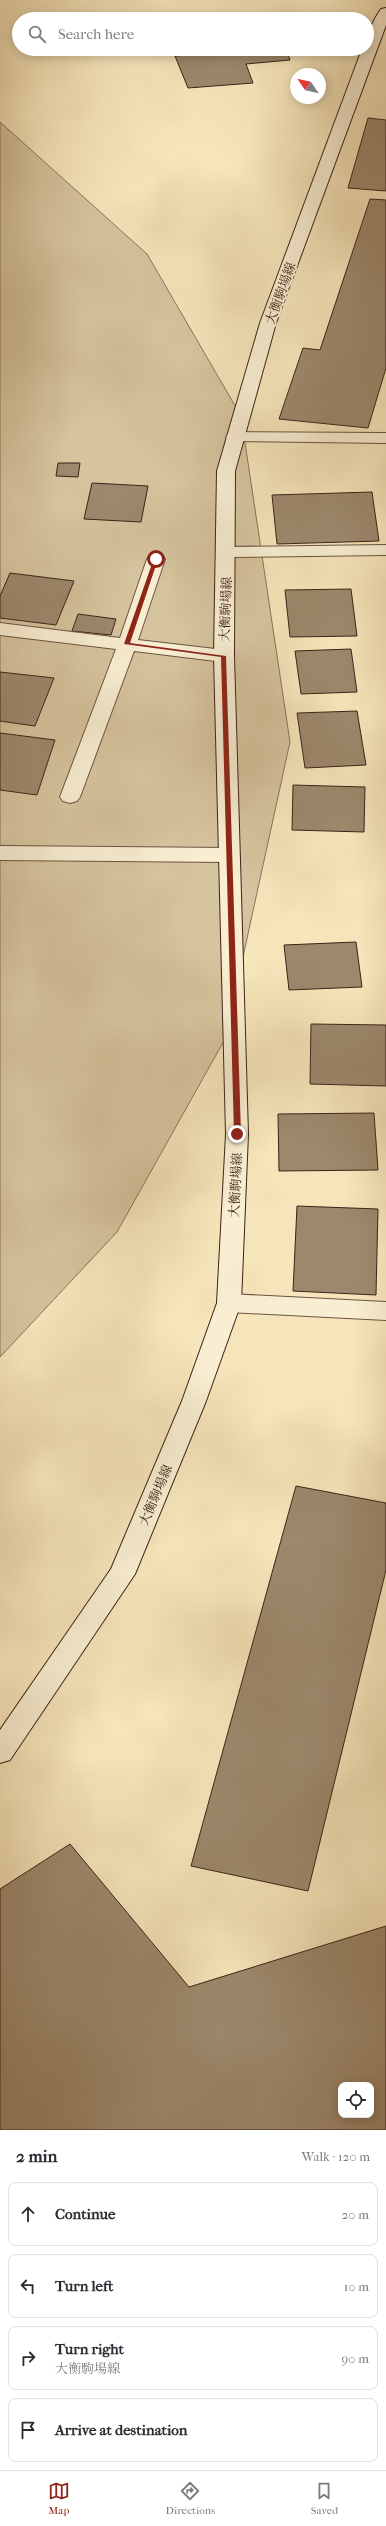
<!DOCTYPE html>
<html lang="en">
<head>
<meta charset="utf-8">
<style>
  :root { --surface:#fff; --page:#f7f7f7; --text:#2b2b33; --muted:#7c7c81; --line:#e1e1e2; --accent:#8f2418 }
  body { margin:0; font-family:"IM FELL French Canon","Noto Serif JP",serif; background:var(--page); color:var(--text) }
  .controls { position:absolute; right:12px; bottom:12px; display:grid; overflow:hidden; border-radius:8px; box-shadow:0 2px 10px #0003 }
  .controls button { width:36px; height:36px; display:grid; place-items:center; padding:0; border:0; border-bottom:1px solid var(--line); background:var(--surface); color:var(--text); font:20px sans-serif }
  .compass { position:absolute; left:290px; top:68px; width:36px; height:36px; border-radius:50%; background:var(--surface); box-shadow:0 2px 10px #0003; rotate:304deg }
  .stop { position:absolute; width:12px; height:12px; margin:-9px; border:3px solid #8f2418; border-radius:50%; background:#fff }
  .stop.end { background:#8f2418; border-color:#fff; box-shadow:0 1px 4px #0008 }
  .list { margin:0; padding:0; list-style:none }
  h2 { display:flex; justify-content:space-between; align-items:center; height:52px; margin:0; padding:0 16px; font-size:17px }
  h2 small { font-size:13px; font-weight:400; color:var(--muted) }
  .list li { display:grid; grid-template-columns:26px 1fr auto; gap:12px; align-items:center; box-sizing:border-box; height:64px; margin:0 8px 8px; padding:0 8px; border:1px solid var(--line); border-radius:8px }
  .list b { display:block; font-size:15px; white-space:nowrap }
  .list p { margin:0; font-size:13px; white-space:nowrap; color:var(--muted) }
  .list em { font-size:13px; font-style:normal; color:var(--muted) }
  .icon { flex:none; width:22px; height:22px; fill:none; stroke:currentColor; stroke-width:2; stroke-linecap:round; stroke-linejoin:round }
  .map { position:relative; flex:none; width:386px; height:2130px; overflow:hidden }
  .search { position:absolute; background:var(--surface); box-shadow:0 2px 10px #0003; left:12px; right:12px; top:12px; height:44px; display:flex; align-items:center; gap:10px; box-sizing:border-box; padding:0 14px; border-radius:22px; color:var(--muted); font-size:15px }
  .sheet { height:340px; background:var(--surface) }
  nav { display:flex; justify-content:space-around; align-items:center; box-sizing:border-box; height:56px; border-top:1px solid var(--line); background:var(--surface); font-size:11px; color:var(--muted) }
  nav a { display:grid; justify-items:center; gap:2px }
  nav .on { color:var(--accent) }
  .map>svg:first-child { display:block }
  .green { fill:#d6c49e; stroke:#88745b }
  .building { fill:#9c886c; stroke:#3b2318; fill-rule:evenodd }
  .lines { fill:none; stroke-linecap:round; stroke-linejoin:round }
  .lane-casing { stroke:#6a5440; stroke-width:2 }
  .street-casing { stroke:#6a5440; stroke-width:2 }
  .secondary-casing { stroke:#3b2318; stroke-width:2 }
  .lane { fill:#f9eed2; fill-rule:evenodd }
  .street { fill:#f9eed2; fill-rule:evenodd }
  .secondary { fill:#f9eed2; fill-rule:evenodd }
  .route { fill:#8f2418 }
  .labels { text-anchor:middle; stroke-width:4; stroke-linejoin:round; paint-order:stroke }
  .street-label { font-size:13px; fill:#3b2318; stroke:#f9eed2 }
</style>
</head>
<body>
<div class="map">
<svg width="386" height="2130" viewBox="0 0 386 2130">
  <rect width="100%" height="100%" fill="#f6e5ba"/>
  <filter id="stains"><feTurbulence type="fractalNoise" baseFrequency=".005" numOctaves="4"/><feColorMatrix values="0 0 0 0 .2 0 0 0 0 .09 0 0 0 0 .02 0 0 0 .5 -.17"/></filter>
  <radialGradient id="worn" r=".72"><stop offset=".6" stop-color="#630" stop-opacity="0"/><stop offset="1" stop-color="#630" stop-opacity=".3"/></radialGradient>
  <polygon class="green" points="0,122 147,254 241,416 290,742 225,1039 117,1232 0,1357"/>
  <g class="building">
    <polygon points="259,49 286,49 290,60 246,64 253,83 188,88 175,56"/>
    <polygon points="368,118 386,120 386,191 348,188"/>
    <polygon points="370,199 386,200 386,368 368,428 279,419 303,348 320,350"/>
    <polygon points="58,463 80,463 78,477 56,476"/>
    <polygon points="92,483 148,486 141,522 84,519"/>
    <polygon points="372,492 379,541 277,544 272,495"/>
    <polygon points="10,573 74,581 56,625 0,618 0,596"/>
    <polygon points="351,589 357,636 290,637 285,590"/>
    <polygon points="78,614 116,619 111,635 72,631"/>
    <polygon points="351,649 357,692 301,694 295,651"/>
    <polygon points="0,672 54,678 35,726 0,721"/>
    <polygon points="357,711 366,765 305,768 297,713"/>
    <polygon points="0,733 55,740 37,795 0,790"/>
    <polygon points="293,785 365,787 364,832 292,830"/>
    <polygon points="356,942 362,987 289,990 284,945"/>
    <polygon points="311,1024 386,1025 386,1086 310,1084"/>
    <polygon points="374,1113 378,1170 279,1171 278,1114"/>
    <polygon points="297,1206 378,1209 376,1295 293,1291"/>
    <polygon points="296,1486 386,1503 386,1570 308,1891 191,1866"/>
    <path d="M70,1844l119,143 197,-61v204h-386v-241zM341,2085h30v30h-30z"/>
  </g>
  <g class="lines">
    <g class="lane-casing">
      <g id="lane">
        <polygon points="156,554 162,555 165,559 138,640 224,650 231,652 234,656 231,660 224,662 134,651 80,797 77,801 70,803 63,801 60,797 116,649 0,635 0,623 120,638 147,559 150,555"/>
        <polygon points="0,846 229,848 236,850 239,855 236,860 229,862 0,860"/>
      </g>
    </g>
    <g class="street-casing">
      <g id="street">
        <polygon points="235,432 386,433 386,443 229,441 226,437 229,433"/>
        <polygon points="386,545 386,555 226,557 220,556 217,552 220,548 226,547"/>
        <polygon points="229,1294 386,1302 386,1320 229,1312 221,1309 217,1303 221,1297"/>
      </g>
    </g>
    <g class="secondary-casing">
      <path id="secondary" d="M386,8v17l-110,298 -41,148 -1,185 14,478 -7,169 -35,98 -71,173 -125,186 -10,3v-33l111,-161 71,-168 35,-98 9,-169 -12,-478 3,-185 43,-148 102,-274h5c0,-16 5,-27 14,-40z"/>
    </g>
    <use href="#lane" class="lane"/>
    <use href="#street" class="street"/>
    <use href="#secondary" class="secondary"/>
  </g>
  <polygon class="route" points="154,558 158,559 130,643 226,656 241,1134 237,1136 234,1134 221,657 124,644"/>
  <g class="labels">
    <g class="street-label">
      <text transform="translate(280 293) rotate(-70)" y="5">大衡駒場線</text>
      <text transform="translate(225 609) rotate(-88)" y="5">大衡駒場線</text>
      <text transform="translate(235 1185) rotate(-87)" y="5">大衡駒場線</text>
      <text transform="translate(155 1495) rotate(-67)" y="5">大衡駒場線</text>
    </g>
  </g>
  <rect width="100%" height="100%" filter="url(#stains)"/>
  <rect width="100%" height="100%" fill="url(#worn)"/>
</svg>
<div class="controls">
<button><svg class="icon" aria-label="locate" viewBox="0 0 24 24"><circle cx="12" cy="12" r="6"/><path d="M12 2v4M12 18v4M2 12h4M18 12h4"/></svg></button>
</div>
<svg class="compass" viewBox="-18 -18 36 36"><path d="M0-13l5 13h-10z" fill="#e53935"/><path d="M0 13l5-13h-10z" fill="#7c7c81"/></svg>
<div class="stop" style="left:156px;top:559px"></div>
<div class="stop end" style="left:237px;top:1134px"></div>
<div class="search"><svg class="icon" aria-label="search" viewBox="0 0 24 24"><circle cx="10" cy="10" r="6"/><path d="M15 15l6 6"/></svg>Search here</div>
</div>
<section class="sheet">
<h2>2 min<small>Walk · 120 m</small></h2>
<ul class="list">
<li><svg class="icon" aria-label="ahead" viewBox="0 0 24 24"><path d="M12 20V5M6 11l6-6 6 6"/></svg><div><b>Continue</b></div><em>20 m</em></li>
<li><svg class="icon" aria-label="left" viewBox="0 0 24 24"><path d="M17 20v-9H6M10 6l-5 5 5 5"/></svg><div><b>Turn left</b></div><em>10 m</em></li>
<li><svg class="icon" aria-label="right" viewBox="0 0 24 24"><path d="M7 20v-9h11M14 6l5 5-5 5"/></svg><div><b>Turn right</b><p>大衡駒場線</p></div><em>90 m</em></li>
<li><svg class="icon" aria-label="arrive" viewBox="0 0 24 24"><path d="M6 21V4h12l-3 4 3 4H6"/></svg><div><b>Arrive at destination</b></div></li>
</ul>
</section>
<nav>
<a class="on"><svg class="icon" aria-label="map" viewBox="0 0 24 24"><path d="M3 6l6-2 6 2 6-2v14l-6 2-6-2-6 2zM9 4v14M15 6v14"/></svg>Map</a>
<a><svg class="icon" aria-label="directions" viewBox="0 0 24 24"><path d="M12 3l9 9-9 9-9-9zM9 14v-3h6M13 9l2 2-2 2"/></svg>Directions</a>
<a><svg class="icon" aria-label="saved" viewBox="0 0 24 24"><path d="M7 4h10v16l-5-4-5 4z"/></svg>Saved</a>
</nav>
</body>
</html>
